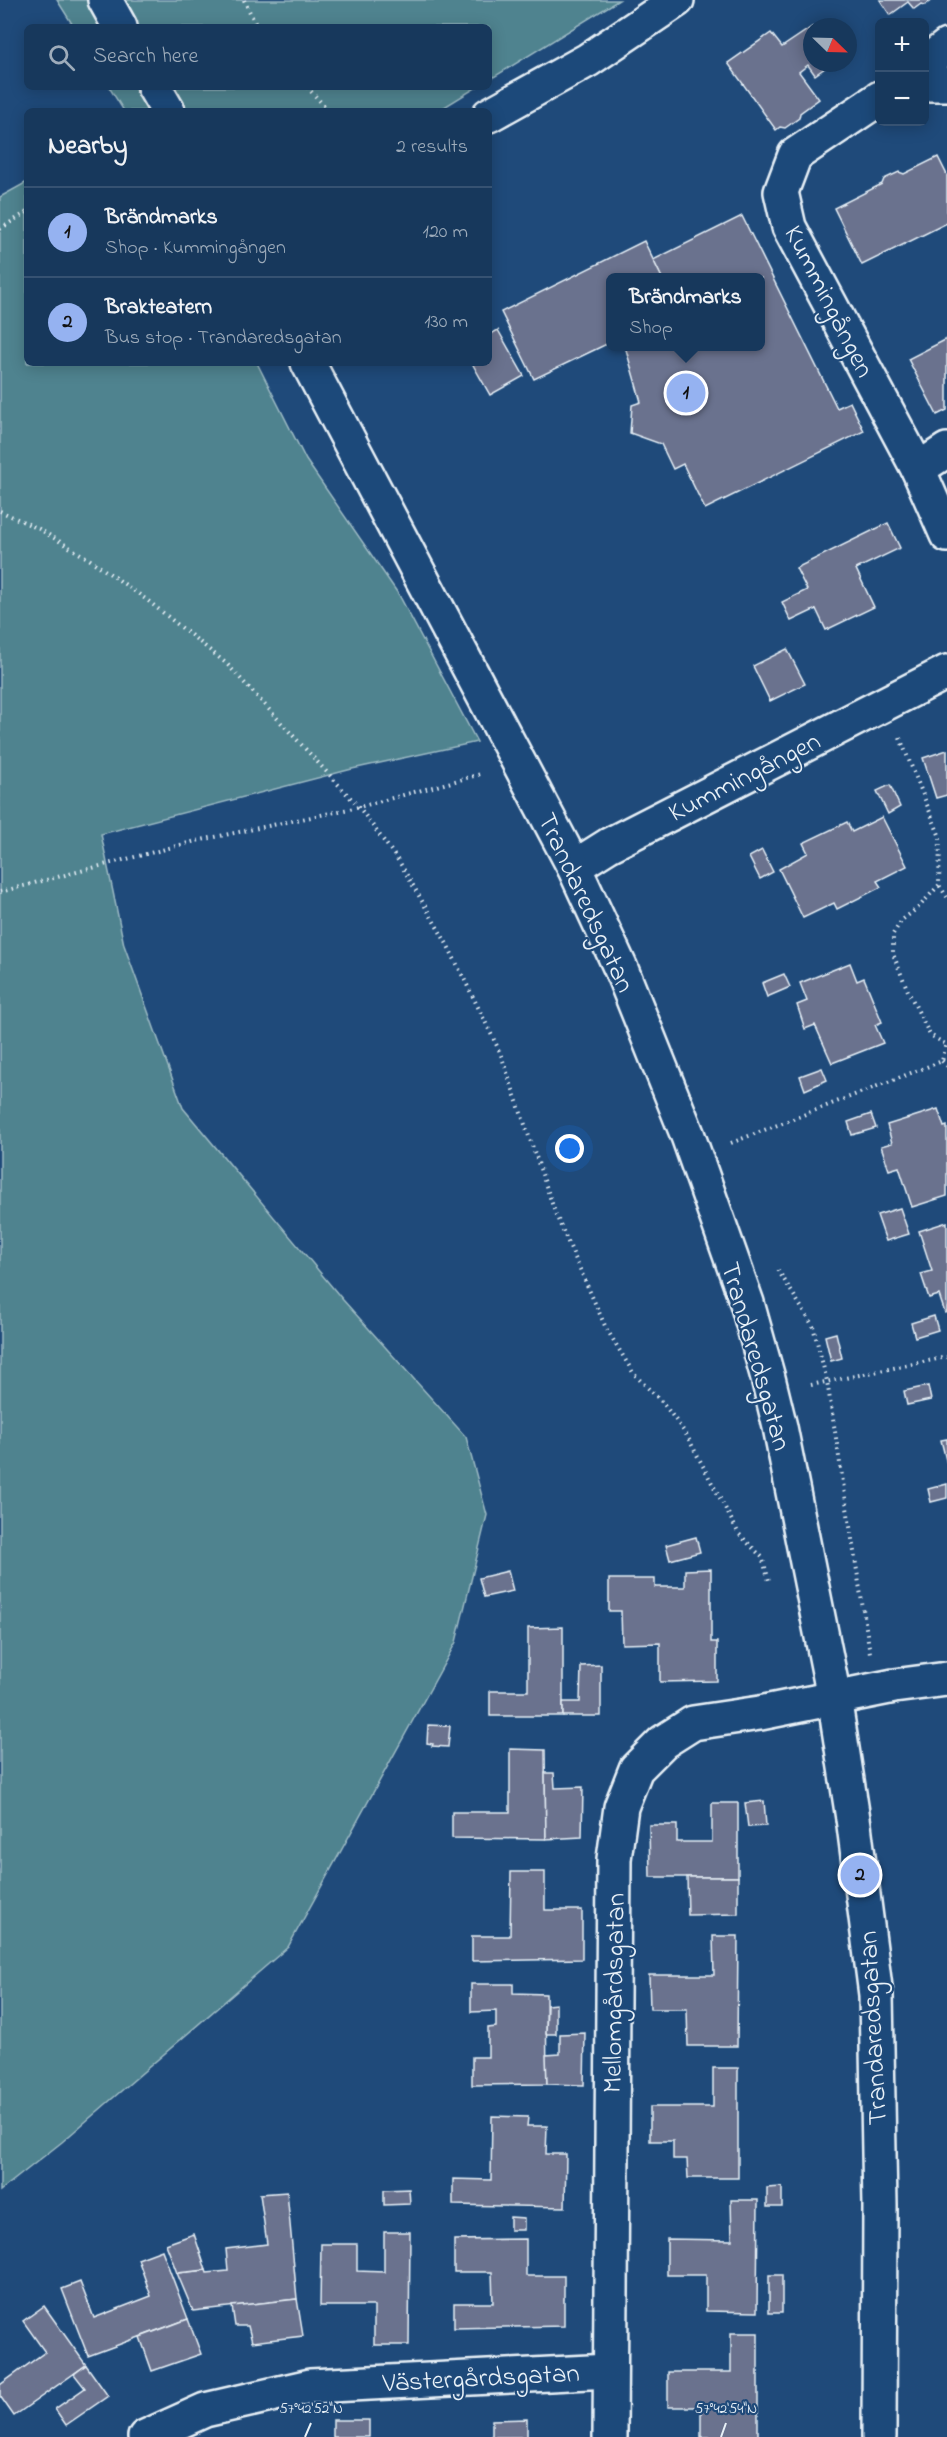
<!DOCTYPE html>
<html lang="en">
<head>
<meta charset="utf-8">
<style>
  :root { --surface:#17385c; --page:#203f62; --text:#f1f3f6; --muted:#9eacbb; --line:#365272; --accent:#95b2f1 }
  body { margin:0; font-family:"Indie Flower",sans-serif; background:var(--page); color:var(--text) }
  .controls { position:absolute; right:18px; top:18px; display:grid; overflow:hidden; border-radius:9px; box-shadow:0 3px 15px #0003 }
  .controls button { width:54px; height:54px; display:grid; place-items:center; padding:0; border:0; border-bottom:2px solid var(--line); background:var(--surface); color:var(--text); font:30px sans-serif }
  .compass { position:absolute; left:803px; top:18px; width:54px; height:54px; border-radius:50%; background:var(--surface); box-shadow:0 3px 15px #0003; rotate:113deg }
  .you { position:absolute; left:570px; top:1149px; width:21px; height:21px; margin:-15px; border:4px solid #fff; border-radius:50%; background:#1a73e8; box-shadow:0 0 0 9px #1a73e833 }
  .badge { display:grid; place-items:center; width:39px; height:39px; border-radius:50%; background:var(--accent); color:#111; font-size:20px; font-weight:700 }
  .pin { position:absolute; translate:-50% -50%; border:3px solid #fff; box-shadow:0 2px 6px #0006 }
  .popup { position:absolute; left:606px; top:273px; width:159px; height:78px; box-sizing:border-box; display:grid; place-content:center; border-radius:9px; background:var(--surface); filter:drop-shadow(0 2px 4px #0005); font-size:20px; white-space:nowrap; color:var(--muted) }
  .popup b { font-size:22px; color:var(--text) }
  .popup::after { content:''; position:absolute; left:50%; top:100%; margin-left:-12px; border:12px solid transparent; border-top-color:var(--surface) }
  .list { margin:0; padding:0; list-style:none }
  h2 { display:flex; justify-content:space-between; align-items:center; height:78px; margin:0; padding:0 24px; font-size:26px }
  h2 small { font-size:20px; font-weight:400; color:var(--muted) }
  .list li { display:grid; grid-template-columns:39px 1fr auto; gap:18px; align-items:center; box-sizing:border-box; height:90px; padding:0 24px; border-top:2px solid var(--line) }
  .list b { display:block; font-size:22px; white-space:nowrap }
  .list p { margin:0; font-size:20px; white-space:nowrap; color:var(--muted) }
  .list em { font-size:20px; font-style:normal; color:var(--muted) }
  .icon { flex:none; width:33px; height:33px; fill:none; stroke:currentColor; stroke-width:2; stroke-linecap:round; stroke-linejoin:round }
  .map { position:relative; flex:none; width:947px; height:2437px; overflow:hidden }
  .search { position:absolute; background:var(--surface); box-shadow:0 3px 15px #0003; left:24px; top:24px; width:468px; height:66px; display:flex; align-items:center; gap:15px; box-sizing:border-box; padding:0 21px; border-radius:9px; color:var(--muted); font-size:22px }
  .panel { position:absolute; background:var(--surface); box-shadow:0 3px 15px #0003; left:24px; top:108px; width:468px; height:258px; border-radius:9px }
  .map>svg:first-child { display:block }
  .green { fill:#50838f; stroke:#9cbac4; stroke-width:1.5 }
  .building { fill:#6b728e; stroke:#e8f1f8; stroke-width:1.5 }
  .lines { fill:none; stroke-linecap:round; stroke-linejoin:round }
  .minor-casing { stroke:#e8f1f8; stroke-width:38 }
  .tertiary-casing { stroke:#e8f1f8; stroke-width:38 }
  .path { stroke:#e8f1f8; stroke-width:4; stroke-dasharray:1.5 4.5; stroke-linecap:butt }
  .minor { stroke:#1f4a7a; stroke-width:33 }
  .tertiary { stroke:#1f4a7a; stroke-width:33 }
  .ticks { fill:none; stroke:#e8f1f8; stroke-width:2 }
  .labels { text-anchor:middle; stroke-width:4.5; stroke-linejoin:round; paint-order:stroke }
  .street-label { font-size:27px; fill:#e8f1f8; stroke:#1f4a7a }
  .ticks-label { font-size:15px; text-anchor:middle; fill:#e8f1f8; stroke:#1f4a7a; stroke-width:4.5; stroke-linejoin:round; paint-order:stroke }
</style>
</head>
<body>
<div class="map">
<svg width="947" height="2437" viewBox="0 0 947 2437">
  <rect width="100%" height="100%" fill="#1f4a7a"/>
  <filter id="ink" filterUnits="userSpaceOnUse"><feTurbulence type="fractalNoise" baseFrequency=".0167" numOctaves="2"/><feDisplacementMap in="SourceGraphic" scale="12" xChannelSelector="R" yChannelSelector="G"/><feConvolveMatrix kernelMatrix="1 2 1 2 8 2 1 2 1" color-interpolation-filters="sRGB"/></filter>
  <g filter="url(#ink)">
    <g class="green">
      <polygon points="57,0 619,0 489,80 489,27 74,27"/>
      <polygon points="109,87 477,87 438,111 124,111"/>
      <polygon points="27,182 27,363 257,363 306,460 399,595 477,742 352,769 101,834 124,945 183,1108 343,1300 466,1437 487,1515 456,1642 288,1947 62,2142 0,2191 0,197"/>
    </g>
    <g class="building">
      <polygon points="880,0 932,0 925,5 921,4 914,9 908,2 890,15"/>
      <polygon points="812,27 812,63 832,63 815,75 808,65 799,72 819,99 800,113 799,118 785,128 780,127 776,130 728,63 771,33 782,47"/>
      <polygon points="938,157 947,175 947,223 862,265 834,208 882,184 884,179 899,172 904,174"/>
      <polygon points="742,216 837,408 850,402 864,431 705,509 683,464 673,469 661,444 630,433 632,405 641,402 625,346 761,346 761,278 662,278 653,260"/>
      <polygon points="644,241 662,278 611,278 611,342 534,379 501,312"/>
      <polygon points="498,330 524,376 490,395 472,363 489,363 489,335"/>
      <polygon points="947,339 947,410 937,415 908,359"/>
      <polygon points="888,523 900,548 856,569 874,607 826,630 816,609 791,621 782,602 807,590 796,568"/>
      <polygon points="787,649 805,684 770,701 753,666"/>
      <polygon points="947,750 947,795 936,798 923,758"/>
      <polygon points="890,785 900,807 888,814 877,791"/>
      <polygon points="882,817 907,866 877,881 881,887 837,909 834,903 803,918 779,869 808,853 803,843 847,822 852,832"/>
      <polygon points="762,850 773,872 760,879 749,857"/>
      <polygon points="850,963 857,981 864,978 882,1022 875,1025 883,1043 832,1063 815,1025 805,1029 797,1005 807,1001 800,983"/>
      <polygon points="784,974 790,987 767,997 762,983"/>
      <polygon points="822,1068 827,1080 805,1090 800,1076"/>
      <polygon points="938,1109 944,1127 947,1126 947,1196 912,1207 899,1167 889,1170 881,1146 892,1143 887,1125"/>
      <polygon points="871,1114 876,1128 852,1135 848,1122"/>
      <polygon points="900,1208 909,1234 886,1241 877,1215"/>
      <polygon points="947,1222 947,1312 945,1313 939,1295 929,1298 921,1274 932,1271 919,1231"/>
      <polygon points="934,1316 938,1330 915,1337 911,1323"/>
      <polygon points="836,1333 842,1358 831,1361 825,1336"/>
      <polygon points="928,1386 931,1400 907,1405 904,1391"/>
      <polygon points="947,1439 947,1464 941,1440"/>
      <polygon points="947,1484 947,1498 931,1502 928,1489"/>
      <polygon points="696,1537 700,1552 670,1560 666,1545"/>
      <polygon points="711,1569 711,1642 717,1642 717,1681 660,1682 660,1643 622,1644 621,1611 609,1611 609,1579 655,1579 655,1587 685,1587 685,1570"/>
      <polygon points="508,1571 513,1591 484,1597 479,1578"/>
      <polygon points="563,1627 563,1716 490,1716 490,1691 528,1691 528,1628"/>
      <polygon points="601,1665 601,1716 563,1716 563,1702 580,1702 581,1666"/>
      <polygon points="428,1725 450,1726 448,1747 432,1746 433,1744 427,1743"/>
      <polygon points="510,1749 545,1750 546,1839 452,1838 452,1812 510,1812"/>
      <polygon points="545,1773 554,1773 555,1788 583,1787 582,1837 546,1839"/>
      <polygon points="764,1801 766,1826 748,1827 745,1803"/>
      <polygon points="712,1803 738,1803 738,1877 650,1877 649,1825 677,1825 677,1842 712,1842"/>
      <polygon points="511,1872 545,1872 545,1910 582,1910 582,1959 472,1961 472,1936 510,1936"/>
      <polygon points="687,1877 738,1877 738,1914 688,1915"/>
      <polygon points="713,1936 738,1936 737,2046 688,2046 687,2009 650,2009 649,1975 714,1975"/>
      <polygon points="471,1984 513,1984 513,1993 546,1994 547,2084 472,2085 472,2057 488,2057 488,2028 496,2027 496,2011 471,2012"/>
      <polygon points="556,2004 556,2034 546,2034 547,2005"/>
      <polygon points="585,2033 584,2085 547,2084 546,2055 560,2054 560,2034"/>
      <polygon points="713,2068 738,2068 738,2178 688,2178 687,2159 673,2159 673,2141 650,2141 650,2107 713,2107"/>
      <polygon points="492,2116 528,2117 527,2126 547,2126 546,2154 566,2154 565,2207 453,2205 453,2179 491,2180"/>
      <polygon points="782,2187 782,2207 767,2207 767,2188"/>
      <polygon points="409,2189 410,2204 384,2205 384,2190"/>
      <polygon points="287,2192 297,2299 193,2311 177,2273 206,2270 207,2273 228,2271 226,2249 267,2244 260,2194"/>
      <polygon points="731,2200 758,2200 757,2312 706,2311 706,2275 667,2275 667,2239 732,2240"/>
      <polygon points="510,2217 524,2218 524,2230 510,2230"/>
      <polygon points="384,2232 410,2232 409,2345 374,2345 374,2306 320,2306 321,2244 357,2244 357,2271 384,2272"/>
      <polygon points="194,2234 206,2270 177,2273 166,2244"/>
      <polygon points="526,2239 526,2276 564,2276 564,2326 454,2328 454,2303 493,2303 492,2272 454,2272 454,2240"/>
      <polygon points="162,2250 188,2319 88,2356 62,2289 80,2282 94,2318 151,2296 138,2259"/>
      <rect x="769" y="2275" width="13" height="38"/>
      <polygon points="297,2299 303,2336 252,2342 248,2326 235,2326 232,2306"/>
      <polygon points="44,2306 86,2365 14,2416 0,2396 0,2385 45,2352 23,2321"/>
      <polygon points="188,2319 201,2354 152,2371 140,2337"/>
      <polygon points="731,2333 758,2333 758,2437 701,2437 701,2407 668,2407 668,2372 731,2372"/>
      <polygon points="86,2365 108,2396 66,2425 55,2409 85,2388 74,2374"/>
      <polygon points="527,2419 527,2437 492,2437 492,2420"/>
      <rect x="333" y="2420" width="36" height="17"/>
    </g>
    <g class="lines">
      <g class="minor-casing">
        <g id="minor">
          <polyline points="924,64 947,46"/>
          <polyline points="924,84 947,84"/>
          <polyline points="880,98 795,155 781,192 789,227 918,469 947,535"/>
          <polyline points="489,115 588,60 677,0"/>
          <polyline points="918,469 947,450"/>
          <polyline points="574,867 609,845 947,672"/>
          <polyline points="145,2437 205,2410 310,2386 609,2371"/>
          <polyline points="610,2437 614,1859 621,1807 636,1769 663,1742 693,1723 760,1713 894,1686 947,1679"/>
        </g>
      </g>
      <g class="tertiary-casing">
        <g id="tertiary">
          <polyline points="105,0 120,27"/>
          <polyline points="154,87 168,111"/>
          <polyline points="308,363 574,867 621,969 688,1136 747,1303 768,1378 780,1427 834,1697 854,1825 876,1995 880,2205 879,2437"/>
        </g>
      </g>
      <g class="path">
        <polyline points="244,0 257,27"/>
        <polyline points="307,87 329,111"/>
        <polyline points="0,229 27,212"/>
        <polyline points="0,511 39,529 89,559 147,600 227,664 359,807 400,863 447,944 500,1052 556,1215 606,1328 634,1374 663,1403 686,1434 739,1534 762,1557 770,1584"/>
        <polyline points="900,738 940,837 939,885 947,897"/>
        <polyline points="939,885 919,907 902,920 893,934 893,954 908,991 930,1035 947,1045"/>
        <polyline points="0,892 196,841 359,807 481,774"/>
        <polyline points="942,1061 947,1066"/>
        <polyline points="731,1143 942,1061 946,1045"/>
        <polyline points="778,1270 813,1326 827,1381 870,1653"/>
        <polyline points="811,1385 947,1357"/>
      </g>
      <use href="#minor" class="minor"/>
      <use href="#tertiary" class="tertiary"/>
    </g>
  </g>
  <path class="ticks" d="M305,2437l6,-14M721,2437l5,-14"/>
  <g class="labels">
    <g class="street-label">
      <text transform="translate(830 301) rotate(63)" y="9">Kummingången</text>
      <text transform="translate(744 776) rotate(-27)" y="9">Kummingången</text>
      <text transform="translate(587 902) rotate(65)" y="9">Trandaredsgatan</text>
      <text transform="translate(757 1356) rotate(74)" y="9">Trandaredsgatan</text>
      <text transform="translate(613 1993) rotate(-89)" y="9">Mellomgårdsgatan</text>
      <text transform="translate(872 2028) rotate(-93)" y="9">Trandaredsgatan</text>
      <text transform="translate(481 2377) rotate(-3)" y="9">Västergårdsgatan</text>
    </g>
  </g>
  <g class="ticks-label">
    <text x="311" y="2413">57°42'52"N</text>
    <text x="726" y="2413">57°42'54"N</text>
  </g>
</svg>
<div class="controls">
<button>+</button>
<button>−</button>
</div>
<svg class="compass" viewBox="-18 -18 36 36"><path d="M0-13l5 13h-10z" fill="#e53935"/><path d="M0 13l5-13h-10z" fill="#9eacbb"/></svg>
<div class="you"></div>
<div class="pin badge" style="left:686px;top:393px">1</div>
<div class="popup"><b>Brändmarks</b>Shop</div>
<div class="pin badge" style="left:860px;top:1875px">2</div>
<div class="search"><svg class="icon" aria-label="search" viewBox="0 0 24 24"><circle cx="10" cy="10" r="6"/><path d="M15 15l6 6"/></svg>Search here</div>
<section class="panel">
<h2>Nearby<small>2 results</small></h2>
<ul class="list">
<li><span class="badge">1</span><div><b>Brändmarks</b><p>Shop · Kummingången</p></div><em>120 m</em></li>
<li><span class="badge">2</span><div><b>Brakteatern</b><p>Bus stop · Trandaredsgatan</p></div><em>130 m</em></li>
</ul>
</section>
</div>
</body>
</html>
